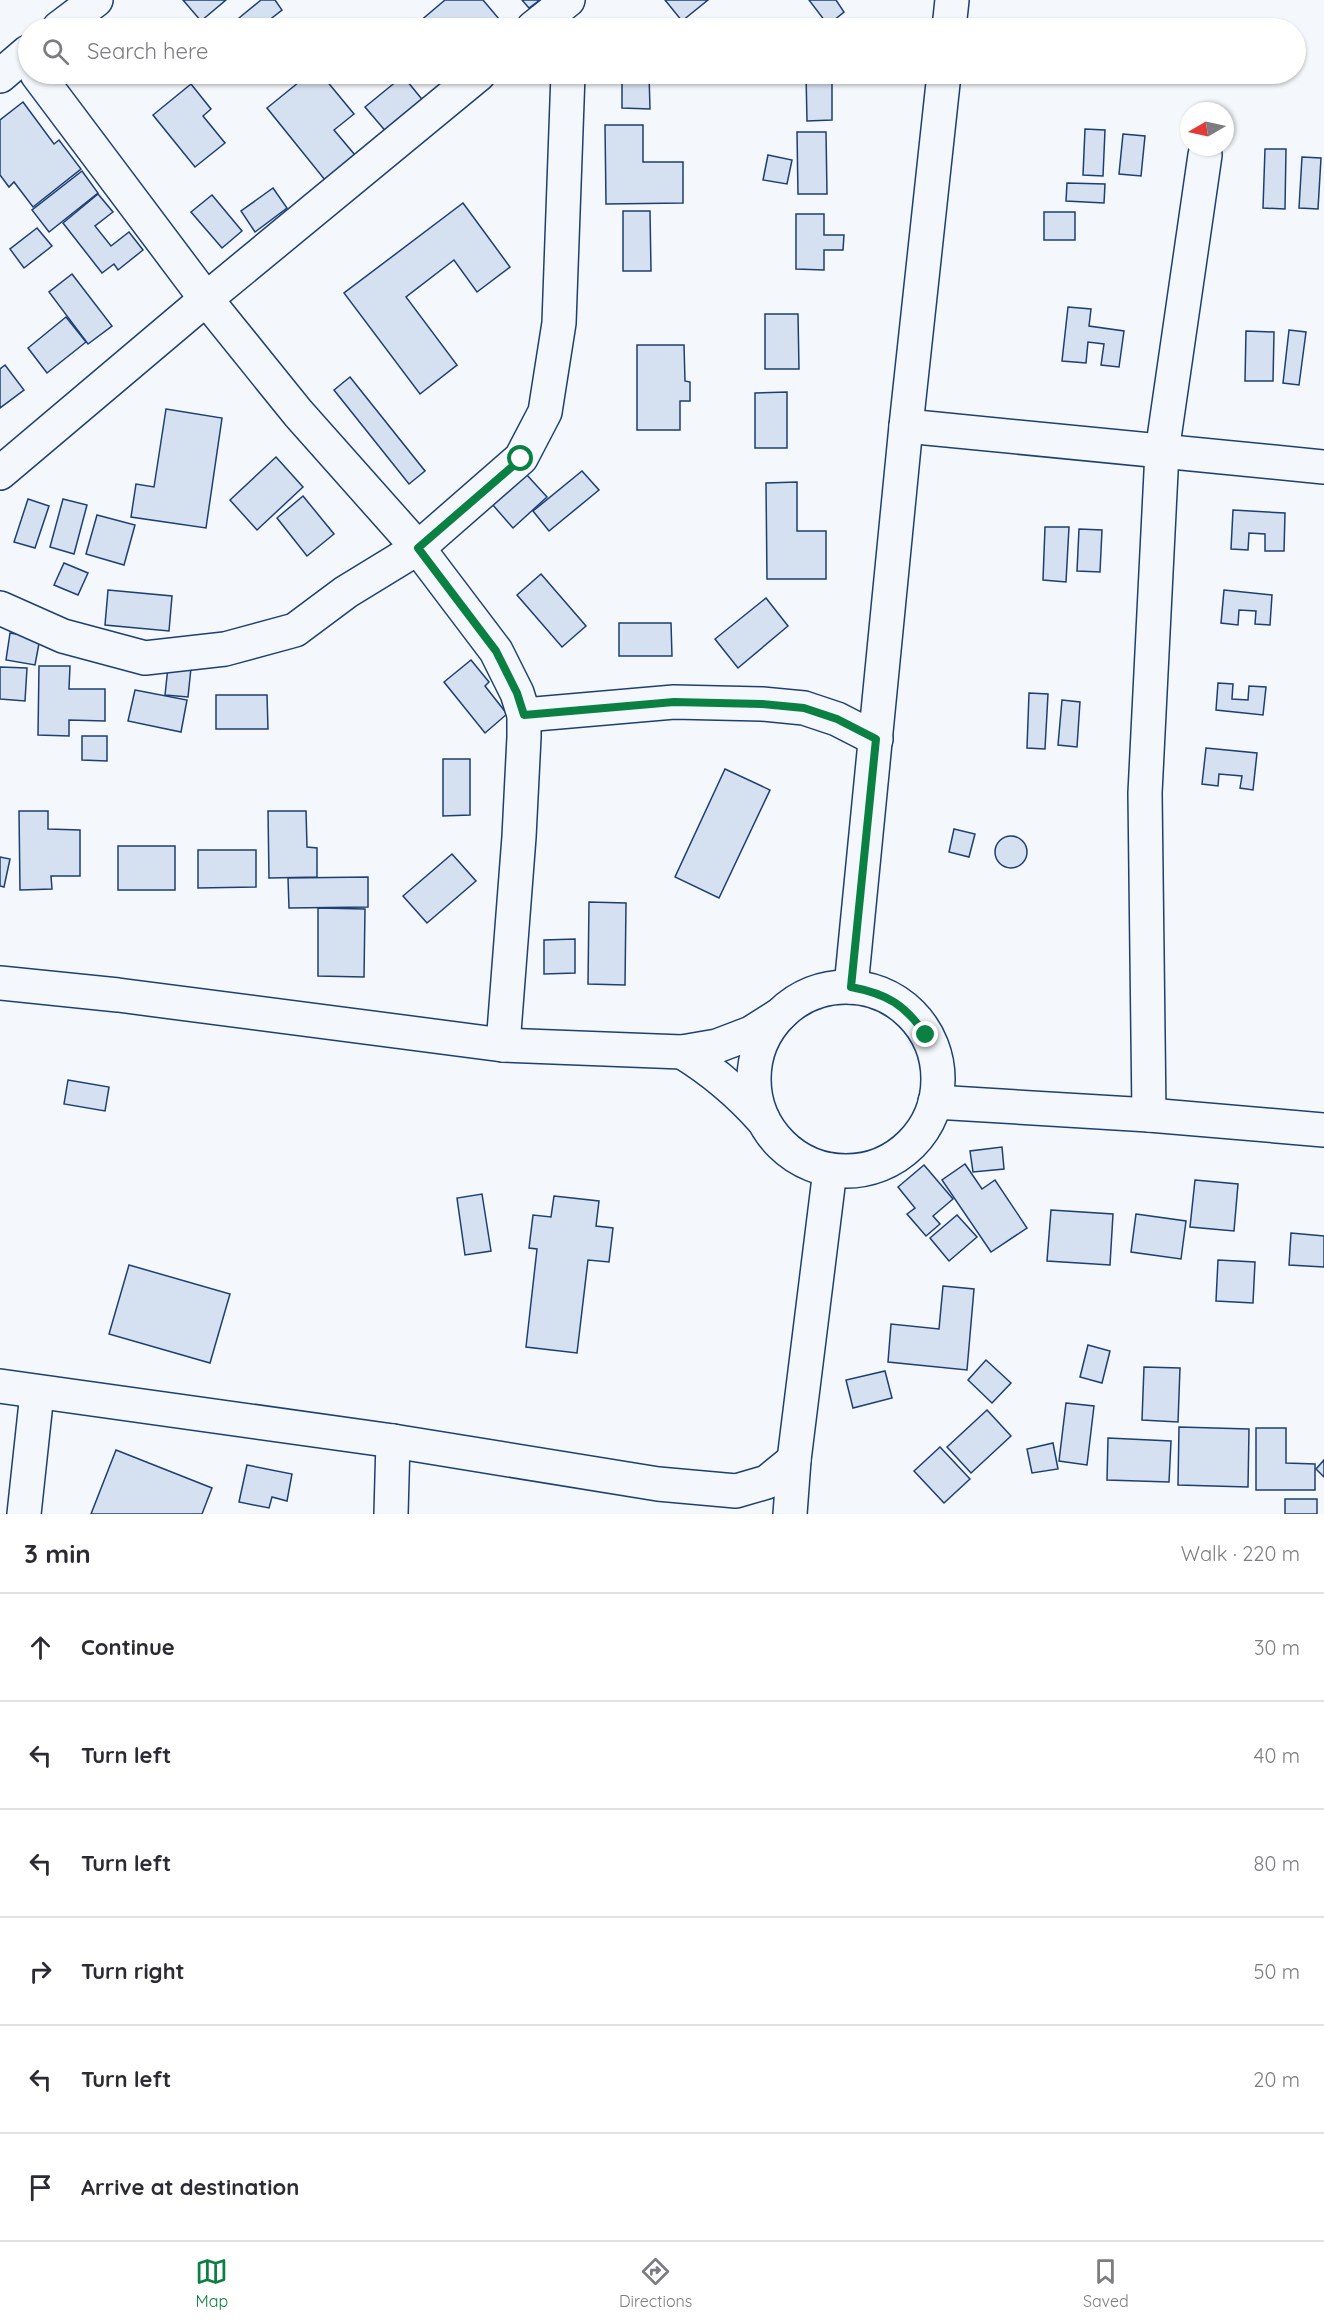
<!DOCTYPE html>
<html lang="en">
<head>
<meta charset="utf-8">
<style>
  :root { --surface:#fff; --page:#f2f2f3; --text:#2b2b33; --muted:#7c7c81; --line:#e1e1e2; --accent:#0b8043 }
  body { margin:0; font-family:Quicksand,sans-serif; background:var(--page); color:var(--text) }
  .compass { position:absolute; left:1180px; top:102px; width:54px; height:54px; border-radius:50%; background:var(--surface); box-shadow:0 2px 4px #0004; rotate:261deg }
  .stop { position:absolute; width:18px; height:18px; margin:-14px; border:4px solid #0b8043; border-radius:50%; background:#fff }
  .stop.end { background:#0b8043; border-color:#fff; box-shadow:0 2px 6px #0008 }
  .list { margin:0; padding:0; list-style:none }
  h2 { display:flex; justify-content:space-between; align-items:center; height:78px; margin:0; padding:0 24px; font-size:26px }
  h2 small { font-size:20px; font-weight:400; color:var(--muted) }
  .list li { display:grid; grid-template-columns:39px 1fr auto; gap:18px; align-items:center; box-sizing:border-box; height:108px; padding:0 24px; border-top:2px solid var(--line) }
  .list b { display:block; font-size:22px; white-space:nowrap }
  .list em { font-size:20px; font-style:normal; color:var(--muted) }
  .icon { flex:none; width:33px; height:33px; fill:none; stroke:currentColor; stroke-width:2; stroke-linecap:round; stroke-linejoin:round }
  .map { position:relative; flex:none; width:1324px; height:1514px; overflow:hidden }
  .search { position:absolute; background:var(--surface); box-shadow:0 2px 4px #0004; left:18px; right:18px; top:18px; height:66px; display:flex; align-items:center; gap:15px; box-sizing:border-box; padding:0 21px; border-radius:33px; color:var(--muted); font-size:22px }
  .sheet { height:726px; background:var(--surface) }
  nav { display:flex; justify-content:space-around; align-items:center; box-sizing:border-box; height:84px; border-top:2px solid var(--line); background:var(--surface); font-size:16px; color:var(--muted) }
  nav a { display:grid; justify-items:center; gap:3px }
  nav .on { color:var(--accent) }
  .map>svg:first-child { display:block }
  .building { fill:#d5e0f0; stroke:#1d3f73; stroke-width:1.5 }
  .lines { fill:none; stroke-linecap:round; stroke-linejoin:round }
  .minor-casing { stroke:#1d3f73; stroke-width:36 }
  .minor { stroke:#f4f7fb; stroke-width:33 }
  .route { stroke:#0b8043; stroke-width:8 }
</style>
</head>
<body>
<div class="map">
<svg width="1324" height="1514" viewBox="0 0 1324 1514">
  <rect width="100%" height="100%" fill="#f4f7fb"/>
  <g class="building">
    <polygon points="183,0 226,0 201,21"/>
    <polygon points="261,0 275,0 282,10 259,28 248,28 239,18"/>
    <polygon points="445,0 483,0 505,26 502,28 412,28"/>
    <polygon points="522,0 540,0 529,8"/>
    <polygon points="665,0 708,0 682,21"/>
    <polygon points="809,0 836,0 844,12 828,25"/>
    <polygon points="309,74 321,74 354,114 334,130 355,155 325,180 267,108"/>
    <polygon points="622,74 649,74 650,109 622,108"/>
    <polygon points="806,74 832,74 832,120 807,121"/>
    <polygon points="403,76 425,103 388,134 365,107"/>
    <polygon points="191,84 211,109 203,116 225,143 195,167 153,115"/>
    <polygon points="23,102 54,144 59,140 81,169 33,207 14,182 9,187 0,175 0,120"/>
    <polygon points="605,125 643,125 643,162 683,162 683,203 606,204"/>
    <polygon points="1085,129 1105,130 1103,176 1083,175"/>
    <polygon points="797,132 826,132 827,194 798,194"/>
    <polygon points="1123,134 1145,136 1141,176 1119,174"/>
    <polygon points="1265,149 1286,149 1285,209 1263,208"/>
    <polygon points="768,155 792,160 787,184 763,180"/>
    <polygon points="1302,157 1321,158 1318,209 1299,208"/>
    <polygon points="82,171 98,193 49,232 32,210"/>
    <polygon points="1067,183 1105,184 1104,203 1066,201"/>
    <polygon points="273,188 287,208 255,232 241,211"/>
    <polygon points="98,194 113,212 95,226 111,246 129,232 143,250 118,270 114,264 102,273 63,223"/>
    <polygon points="212,195 242,231 222,248 191,212"/>
    <polygon points="463,203 510,267 477,292 454,260 406,297 457,365 420,394 344,293"/>
    <polygon points="623,211 650,211 651,271 623,271"/>
    <rect x="1044" y="212" width="31" height="28"/>
    <polygon points="796,214 824,214 824,235 844,235 843,250 824,250 824,270 796,269"/>
    <polygon points="37,228 52,246 24,268 10,249"/>
    <polygon points="72,274 112,326 88,344 49,292"/>
    <polygon points="1068,307 1091,309 1089,326 1124,331 1119,367 1101,365 1104,344 1088,342 1086,363 1062,361"/>
    <polygon points="765,314 798,314 799,369 765,369"/>
    <polygon points="66,317 86,342 47,373 28,348"/>
    <polygon points="1289,330 1306,332 1299,385 1283,383"/>
    <polygon points="1246,331 1274,332 1273,381 1245,381"/>
    <polygon points="637,345 684,345 685,381 690,382 690,401 680,401 680,430 637,430"/>
    <polygon points="5,365 24,390 0,408 0,369"/>
    <polygon points="350,377 425,471 409,484 334,390"/>
    <polygon points="787,392 787,448 755,448 755,393"/>
    <polygon points="166,409 222,418 206,528 131,517 136,484 154,487"/>
    <polygon points="276,457 303,487 257,530 230,500"/>
    <polygon points="582,471 599,490 549,531 533,511"/>
    <polygon points="526,474 547,497 513,528 492,504"/>
    <polygon points="797,482 797,531 826,531 826,579 767,579 766,483"/>
    <polygon points="303,496 334,534 307,556 277,518"/>
    <polygon points="28,499 49,506 35,548 14,542"/>
    <polygon points="63,499 87,505 74,554 50,547"/>
    <polygon points="1233,510 1285,513 1284,551 1265,551 1265,534 1249,533 1248,550 1231,549"/>
    <polygon points="97,515 135,525 124,565 86,554"/>
    <polygon points="1045,527 1069,527 1066,582 1043,580"/>
    <polygon points="1079,529 1102,530 1100,572 1077,571"/>
    <polygon points="64,563 88,573 78,595 54,585"/>
    <polygon points="541,574 586,626 562,647 517,595"/>
    <polygon points="108,590 172,596 169,631 105,625"/>
    <polygon points="1224,590 1272,595 1270,625 1255,624 1256,611 1239,610 1238,625 1221,623"/>
    <polygon points="766,598 788,626 738,668 715,639"/>
    <polygon points="619,623 671,623 672,656 619,656"/>
    <polygon points="10,633 40,638 35,665 6,660"/>
    <polygon points="471,660 489,682 485,686 507,714 485,733 444,682"/>
    <polygon points="39,666 70,666 69,689 105,689 105,721 69,720 69,736 38,735"/>
    <polygon points="0,667 27,668 25,701 0,699"/>
    <polygon points="168,667 191,668 188,697 165,695"/>
    <polygon points="1218,683 1233,684 1232,699 1248,700 1249,686 1266,687 1263,715 1216,710"/>
    <polygon points="135,690 187,700 181,732 128,721"/>
    <polygon points="1029,693 1048,694 1045,749 1027,748"/>
    <polygon points="216,695 267,695 268,729 216,729"/>
    <polygon points="1062,700 1080,702 1077,747 1058,745"/>
    <polygon points="82,736 107,736 107,761 82,760"/>
    <polygon points="1206,748 1257,753 1253,790 1240,788 1242,776 1219,774 1218,786 1202,784"/>
    <polygon points="443,759 470,759 470,815 443,816"/>
    <polygon points="725,769 770,790 719,898 675,877"/>
    <polygon points="19,811 48,811 48,829 80,830 80,876 51,876 52,889 20,890"/>
    <polygon points="268,811 306,811 307,847 317,848 317,877 269,878"/>
    <polygon points="954,829 975,834 969,857 949,852"/>
    <circle cx="1011" cy="852" r="16"/>
    <rect x="118" y="846" width="57" height="44"/>
    <polygon points="198,850 256,850 256,887 198,888"/>
    <polygon points="452,854 476,881 427,923 403,896"/>
    <polygon points="0,857 10,859 4,887 0,886"/>
    <polygon points="368,877 368,907 289,908 288,878"/>
    <polygon points="589,902 626,903 625,985 588,984"/>
    <polygon points="318,908 365,909 364,977 318,976"/>
    <polygon points="575,939 575,973 544,974 544,940"/>
    <polygon points="68,1080 109,1087 105,1111 64,1104"/>
    <polygon points="1002,1147 1004,1169 973,1172 970,1151"/>
    <polygon points="965,1164 982,1189 995,1180 1027,1228 991,1252 942,1180"/>
    <polygon points="924,1165 953,1199 933,1216 940,1224 926,1236 907,1214 915,1208 898,1187"/>
    <polygon points="1195,1180 1238,1184 1234,1231 1190,1227"/>
    <polygon points="482,1194 491,1251 465,1255 457,1198"/>
    <polygon points="554,1196 599,1201 596,1226 613,1228 609,1262 588,1260 577,1353 526,1347 537,1249 529,1248 533,1215 551,1217"/>
    <polygon points="1051,1210 1113,1214 1110,1265 1047,1261"/>
    <polygon points="1136,1214 1186,1221 1181,1259 1131,1252"/>
    <polygon points="957,1215 977,1237 949,1261 930,1238"/>
    <polygon points="1291,1233 1324,1236 1324,1267 1289,1265"/>
    <polygon points="1218,1260 1255,1262 1253,1303 1216,1301"/>
    <polygon points="129,1265 230,1294 210,1363 109,1334"/>
    <polygon points="943,1286 974,1289 967,1370 888,1362 891,1324 939,1329"/>
    <polygon points="1088,1345 1110,1351 1102,1383 1080,1377"/>
    <polygon points="986,1360 1011,1383 992,1403 968,1380"/>
    <polygon points="1144,1367 1180,1368 1178,1422 1142,1420"/>
    <polygon points="885,1371 892,1398 853,1408 846,1380"/>
    <polygon points="1066,1403 1094,1406 1087,1465 1059,1461"/>
    <polygon points="987,1410 1011,1436 971,1473 947,1447"/>
    <polygon points="1179,1427 1249,1429 1248,1487 1178,1485"/>
    <polygon points="1256,1428 1286,1428 1286,1463 1315,1464 1315,1490 1256,1490"/>
    <polygon points="1108,1438 1171,1441 1169,1482 1107,1480"/>
    <polygon points="1053,1443 1058,1469 1032,1473 1027,1449"/>
    <polygon points="940,1447 970,1479 944,1503 914,1471"/>
    <polygon points="116,1450 212,1488 202,1514 91,1514"/>
    <polygon points="1324,1460 1324,1477 1316,1469"/>
    <polygon points="247,1465 292,1474 287,1501 272,1497 269,1508 239,1502"/>
    <rect x="1285" y="1499" width="32" height="15"/>
  </g>
  <g class="lines">
    <g class="minor-casing">
      <g id="minor">
        <polyline points="59,28 96,0"/>
        <polyline points="533,28 568,0"/>
        <polyline points="949,28 952,0"/>
        <polyline points="37,74 206,299 298,413 418,548 496,651 517,693 524,715 524,737 519,837 503,1045"/>
        <polyline points="0,76 28,52"/>
        <polyline points="906,426 1324,467"/>
        <polyline points="0,473 206,299 479,74"/>
        <polyline points="0,608 63,636 145,658 225,649 295,630 346,592 418,548 521,458 545,412 559,323 568,74"/>
        <polyline points="524,715 674,702 762,704 804,708 837,719 876,739"/>
        <polyline points="0,983 118,995 503,1045 682,1052 717,1046 751,1033 781,1014"/>
        <polyline points="851,987 906,426 944,74"/>
        <circle cx="846" cy="1079" r="92"/>
        <path d="M682,1052c31,19 56,40 81,68"/>
        <polyline points="935,1102 1149,1115 1324,1130"/>
        <polyline points="1149,1115 1145,793 1162,452 1205,155"/>
        <polyline points="0,1386 393,1441 658,1484 736,1491 767,1482 794,1460"/>
        <polyline points="24,1514 37,1393"/>
        <polyline points="391,1514 393,1441"/>
        <polyline points="790,1514 794,1460 830,1170"/>
      </g>
    </g>
    <use href="#minor" class="minor"/>
  </g>
  <g class="lines">
    <path class="route" d="M521,459l-103,89 78,103 21,42 7,22 150,-13 88,2 42,4 33,11 39,20 -25,248c37,7 54,18 75,48"/>
  </g>
</svg>
<svg class="compass" viewBox="-18 -18 36 36"><path d="M0-13l5 13h-10z" fill="#e53935"/><path d="M0 13l5-13h-10z" fill="#7c7c81"/></svg>
<div class="stop" style="left:521px;top:459px"></div>
<div class="stop end" style="left:926px;top:1035px"></div>
<div class="search"><svg class="icon" aria-label="search" viewBox="0 0 24 24"><circle cx="10" cy="10" r="6"/><path d="M15 15l6 6"/></svg>Search here</div>
</div>
<section class="sheet">
<h2>3 min<small>Walk · 220 m</small></h2>
<ul class="list">
<li><svg class="icon" aria-label="ahead" viewBox="0 0 24 24"><path d="M12 20V5M6 11l6-6 6 6"/></svg><div><b>Continue</b></div><em>30 m</em></li>
<li><svg class="icon" aria-label="left" viewBox="0 0 24 24"><path d="M17 20v-9H6M10 6l-5 5 5 5"/></svg><div><b>Turn left</b></div><em>40 m</em></li>
<li><svg class="icon" aria-label="left" viewBox="0 0 24 24"><path d="M17 20v-9H6M10 6l-5 5 5 5"/></svg><div><b>Turn left</b></div><em>80 m</em></li>
<li><svg class="icon" aria-label="right" viewBox="0 0 24 24"><path d="M7 20v-9h11M14 6l5 5-5 5"/></svg><div><b>Turn right</b></div><em>50 m</em></li>
<li><svg class="icon" aria-label="left" viewBox="0 0 24 24"><path d="M17 20v-9H6M10 6l-5 5 5 5"/></svg><div><b>Turn left</b></div><em>20 m</em></li>
<li><svg class="icon" aria-label="arrive" viewBox="0 0 24 24"><path d="M6 21V4h12l-3 4 3 4H6"/></svg><div><b>Arrive at destination</b></div></li>
</ul>
</section>
<nav>
<a class="on"><svg class="icon" aria-label="map" viewBox="0 0 24 24"><path d="M3 6l6-2 6 2 6-2v14l-6 2-6-2-6 2zM9 4v14M15 6v14"/></svg>Map</a>
<a><svg class="icon" aria-label="directions" viewBox="0 0 24 24"><path d="M12 3l9 9-9 9-9-9zM9 14v-3h6M13 9l2 2-2 2"/></svg>Directions</a>
<a><svg class="icon" aria-label="saved" viewBox="0 0 24 24"><path d="M7 4h10v16l-5-4-5 4z"/></svg>Saved</a>
</nav>
</body>
</html>
